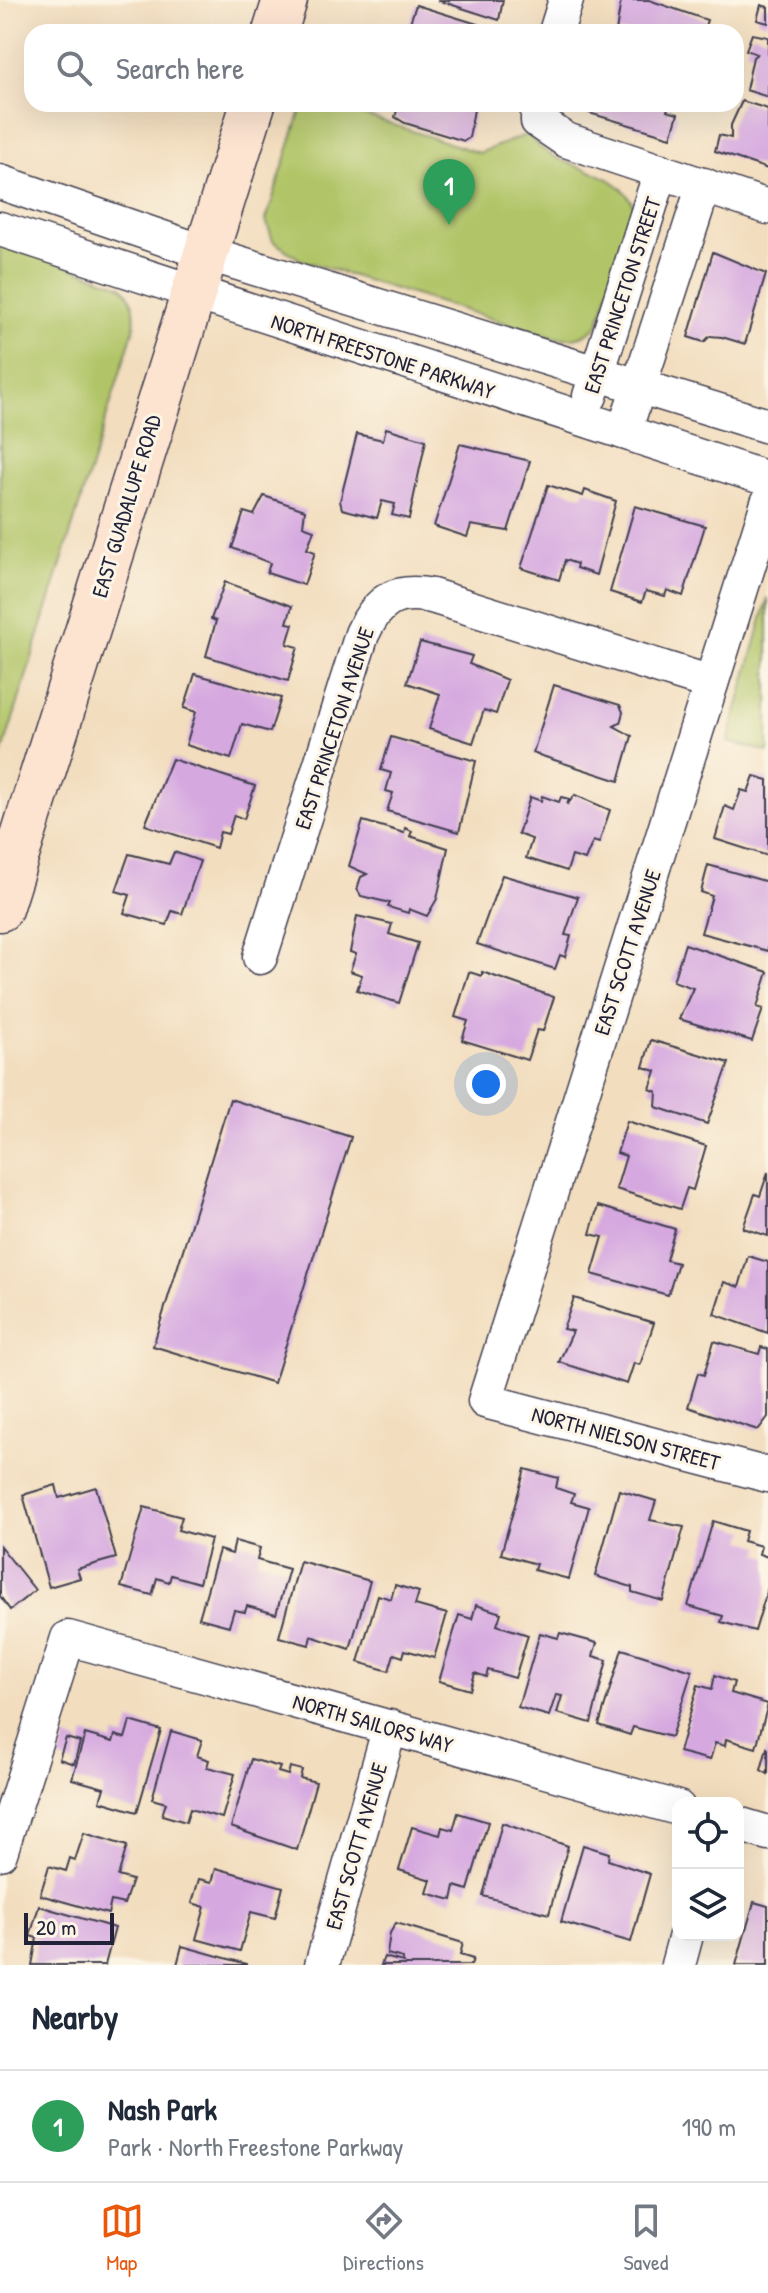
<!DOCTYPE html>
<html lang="en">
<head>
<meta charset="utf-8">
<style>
  :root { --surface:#fff; --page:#f2f2f3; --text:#1f2937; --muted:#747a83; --line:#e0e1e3; --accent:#ea580c }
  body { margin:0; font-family:"Patrick Hand",sans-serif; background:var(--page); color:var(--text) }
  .controls { position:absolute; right:24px; bottom:24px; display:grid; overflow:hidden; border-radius:16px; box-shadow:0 8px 32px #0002 }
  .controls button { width:72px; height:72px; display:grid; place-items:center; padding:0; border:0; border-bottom:2px solid var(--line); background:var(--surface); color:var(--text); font:40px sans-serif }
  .scale { position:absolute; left:24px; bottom:20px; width:90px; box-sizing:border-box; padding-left:8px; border:4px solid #22223b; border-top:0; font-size:22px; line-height:28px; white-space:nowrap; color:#22223b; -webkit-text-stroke:6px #fcf5e5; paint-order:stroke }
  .you { position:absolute; left:486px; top:1084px; width:28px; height:28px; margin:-20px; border:6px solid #fff; border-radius:50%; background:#1a73e8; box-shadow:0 0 0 12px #1a73e833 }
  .badge { display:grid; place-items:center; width:52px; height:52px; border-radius:50%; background:var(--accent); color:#fff; font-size:26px; font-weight:700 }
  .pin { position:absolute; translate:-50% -66px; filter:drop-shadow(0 2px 4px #0008) }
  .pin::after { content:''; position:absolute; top:42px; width:28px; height:24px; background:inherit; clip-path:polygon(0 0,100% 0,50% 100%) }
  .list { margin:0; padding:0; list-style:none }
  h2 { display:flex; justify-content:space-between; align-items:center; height:104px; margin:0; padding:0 32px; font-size:34px }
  h2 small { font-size:26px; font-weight:400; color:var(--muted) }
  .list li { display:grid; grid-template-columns:52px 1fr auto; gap:24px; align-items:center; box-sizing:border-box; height:112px; padding:0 32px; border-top:2px solid var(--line) }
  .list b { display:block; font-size:30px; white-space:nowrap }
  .list p { margin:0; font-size:26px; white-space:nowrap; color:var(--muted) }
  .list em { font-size:26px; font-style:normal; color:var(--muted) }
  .icon { flex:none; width:44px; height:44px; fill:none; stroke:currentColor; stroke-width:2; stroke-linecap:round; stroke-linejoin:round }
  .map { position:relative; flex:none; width:768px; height:1965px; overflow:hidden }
  .search { position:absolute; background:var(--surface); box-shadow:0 8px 32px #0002; left:24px; right:24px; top:24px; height:88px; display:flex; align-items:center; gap:20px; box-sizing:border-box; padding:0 28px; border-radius:24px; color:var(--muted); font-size:30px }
  .sheet { height:216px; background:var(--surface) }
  nav { display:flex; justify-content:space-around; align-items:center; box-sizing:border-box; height:112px; border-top:2px solid var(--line); background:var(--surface); font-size:22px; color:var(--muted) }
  nav a { display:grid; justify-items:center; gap:4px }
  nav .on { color:var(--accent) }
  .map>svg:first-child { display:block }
  .green { fill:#b1c568; stroke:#6a7452; stroke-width:2 }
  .building { fill:#d5a8e0 }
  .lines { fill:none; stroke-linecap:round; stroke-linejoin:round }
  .minor-casing { stroke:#413e4f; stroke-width:37 }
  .secondary-casing { stroke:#413e4f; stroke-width:47 }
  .minor { stroke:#fff; stroke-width:34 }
  .secondary { stroke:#fde4d1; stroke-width:44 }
  .labels { text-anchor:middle; stroke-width:6; stroke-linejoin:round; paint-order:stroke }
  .street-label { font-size:22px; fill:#22223b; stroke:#fcf5e5 }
</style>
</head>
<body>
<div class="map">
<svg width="768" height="1965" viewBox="0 0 768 1965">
  <rect width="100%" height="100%" fill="#fcf5e5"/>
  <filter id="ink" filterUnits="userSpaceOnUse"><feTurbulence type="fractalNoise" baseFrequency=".0125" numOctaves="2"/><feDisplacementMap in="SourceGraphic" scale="16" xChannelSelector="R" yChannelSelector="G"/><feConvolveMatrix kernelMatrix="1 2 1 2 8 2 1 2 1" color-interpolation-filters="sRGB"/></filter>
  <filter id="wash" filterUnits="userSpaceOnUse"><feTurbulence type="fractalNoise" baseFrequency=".006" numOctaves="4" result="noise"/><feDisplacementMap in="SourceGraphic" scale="32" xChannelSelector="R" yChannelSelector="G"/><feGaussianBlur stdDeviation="1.8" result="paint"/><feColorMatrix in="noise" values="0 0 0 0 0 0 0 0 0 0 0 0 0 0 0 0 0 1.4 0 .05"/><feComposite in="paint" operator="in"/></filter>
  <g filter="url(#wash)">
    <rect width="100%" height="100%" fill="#f2ddbe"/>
    <g class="green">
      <path d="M303,104h27l149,49 49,-19c30,43 88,26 107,75l-37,116c-15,14 -28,15 -47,12l-250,-77 -28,-19 -7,-21z"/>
      <path d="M0,241l122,45c12,14 14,24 12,42l-134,433z"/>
      <polygon points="768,597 768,752 728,742"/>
    </g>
    <g id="blocks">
      <g class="building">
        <polygon points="437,0 503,0 499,20"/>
        <polygon points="621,0 649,0 707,20 703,32 616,32"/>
        <polygon points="416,5 500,31 500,32 393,32 395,24 408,28"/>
        <polygon points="761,5 768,7 768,23 757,20"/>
        <polygon points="752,34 768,37 768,97 746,90 753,57 757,54 746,50"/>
        <polygon points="742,101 768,109 768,169 715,151 719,135 731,138 731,125"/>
        <polygon points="399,104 475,104 469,138 464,141 405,123 395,117"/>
        <polygon points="587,104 669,104 667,111 678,114 671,137 589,113"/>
        <polygon points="713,252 766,274 745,344 722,337 710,336 704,342 688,337"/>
        <polygon points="386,428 426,440 409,519 392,515 395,504 382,501 377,518 342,509 340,501 357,434 383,440"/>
        <polygon points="460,444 530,461 508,531 471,525 467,537 434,526"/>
        <polygon points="548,485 583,496 585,490 616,501 596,575 576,568 577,564 565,560 559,580 521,568"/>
        <polygon points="264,496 305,510 303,526 314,530 307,549 315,552 304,585 267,573 270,563 232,548 244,512 254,515"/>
        <polygon points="635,506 705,526 683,596 667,590 665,596 646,591 642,602 610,592"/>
        <polygon points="225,582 292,606 287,623 293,624 287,644 298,647 288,681 206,656 216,621 211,619"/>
        <polygon points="420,642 472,656 469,664 507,680 496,714 484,710 473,743 429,729 440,694 407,683"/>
        <polygon points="195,674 281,698 270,732 242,724 231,759 186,745 196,712 184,708"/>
        <polygon points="554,685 620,705 623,712 620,723 614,726 632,736 619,781 533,753"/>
        <polygon points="391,737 476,761 459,832 387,811 393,793 386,791 391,773 381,770"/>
        <polygon points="172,759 255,786 244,819 234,815 228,834 220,832 216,848 145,825"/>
        <polygon points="754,776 768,780 768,856 715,839 725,806 734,810 741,790 748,792"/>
        <polygon points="575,795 610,810 599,843 593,841 585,860 572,856 567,871 526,858 532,839 518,834 530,797 541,801 542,796 559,802 561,797 569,799 567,805"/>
        <polygon points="363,821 404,833 405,828 412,831 410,836 448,848 437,899 427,916 409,909 408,913 388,907 390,903 361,896 357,889 361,877 367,874 349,866"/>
        <polygon points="174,852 200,861 182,914 172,911 167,925 124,913 130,895 116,891 129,854 169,864"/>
        <polygon points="708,865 768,882 768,951 701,933 712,896 701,892"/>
        <polygon points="502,875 578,897 565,935 571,936 565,957 560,955 555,969 477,944"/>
        <polygon points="357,916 392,924 389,934 418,943 399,1003 357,990 362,975 350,971 356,954 350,952"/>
        <polygon points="685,944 768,972 757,1007 763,1009 752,1041 679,1019 693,988 673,981"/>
        <polygon points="469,972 482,976 482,972 554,997 543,1031 537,1030 527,1060 462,1040 468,1021 455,1017"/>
        <polygon points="651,1040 729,1063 707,1124 656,1107 657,1092 650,1089 656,1071 643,1067"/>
        <polygon points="230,1099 351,1137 274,1383 153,1346"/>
        <polygon points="627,1121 706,1146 693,1190 687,1188 680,1209 616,1189 626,1156 617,1153"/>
        <polygon points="768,1172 768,1236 743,1228 755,1194 760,1196"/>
        <polygon points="598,1206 675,1229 666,1260 678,1263 668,1295 592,1274 603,1237 590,1234"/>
        <polygon points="748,1256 768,1262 768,1333 714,1314 724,1282 739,1287"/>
        <polygon points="574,1298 654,1323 640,1365 634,1363 627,1384 559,1362 573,1331 563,1329"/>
        <polygon points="714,1341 759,1354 761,1347 768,1349 768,1417 758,1430 688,1407 698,1373 704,1375"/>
        <polygon points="525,1469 558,1478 556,1488 574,1494 571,1502 589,1507 569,1579 534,1570 536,1564 501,1554"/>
        <polygon points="56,1485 59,1498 96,1487 116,1558 77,1569 80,1578 49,1587 23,1495"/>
        <polygon points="619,1490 656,1501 650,1520 684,1527 663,1601 632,1592 632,1587 595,1576"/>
        <polygon points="144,1507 182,1517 178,1530 211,1539 199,1583 171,1575 169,1582 157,1578 152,1595 121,1587"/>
        <polygon points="713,1521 746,1531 743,1541 761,1546 759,1554 768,1557 768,1587 755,1631 721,1622 723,1616 688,1606"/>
        <polygon points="235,1541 260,1548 257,1560 289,1569 276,1614 247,1606 245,1612 234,1610 229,1626 199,1618 219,1550 232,1554"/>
        <polygon points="0,1546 35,1590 10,1610 0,1596"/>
        <polygon points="300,1561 370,1581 350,1649 311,1636 309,1645 279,1637"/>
        <polygon points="395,1585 419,1592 415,1605 447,1614 434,1658 405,1650 403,1657 394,1654 389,1671 358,1662 378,1595 391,1599"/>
        <polygon points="476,1605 501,1613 497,1625 528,1635 515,1678 488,1670 486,1677 475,1673 470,1690 439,1681 459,1615 472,1619"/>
        <polygon points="540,1633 558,1638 560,1633 597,1643 593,1656 607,1660 591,1723 557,1713 562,1696 556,1695 549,1716 518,1707"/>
        <polygon points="622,1649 692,1671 671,1737 633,1727 630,1735 599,1725"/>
        <polygon points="715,1675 734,1682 731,1693 768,1704 756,1748 726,1739 725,1746 715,1743 710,1760 679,1752 698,1685 712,1689"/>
        <polygon points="130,1721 161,1730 137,1812 100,1801 104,1788 72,1779 85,1734 113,1742 115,1735 125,1738"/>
        <polygon points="171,1731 202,1740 197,1756 209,1760 207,1767 235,1774 222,1818 190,1809 186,1822 162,1815 166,1803 152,1799"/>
        <polygon points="66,1738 80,1742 74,1764 59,1759"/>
        <polygon points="767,1748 768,1749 768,1774 761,1770"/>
        <polygon points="251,1759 280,1767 278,1772 288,1775 290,1767 302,1770 300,1778 316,1782 297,1850 231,1827"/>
        <polygon points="458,1813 488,1822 468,1890 455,1886 452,1900 427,1893 431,1880 399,1870 412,1827 440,1835 442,1827 453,1830"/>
        <polygon points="502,1823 568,1846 549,1914 483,1896"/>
        <polygon points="84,1833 127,1846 118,1876 132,1880 124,1904 111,1901 108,1914 40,1895 49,1866 66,1871 70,1858 75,1860"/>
        <polygon points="583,1845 609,1853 608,1860 650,1874 631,1942 561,1922"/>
        <polygon points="216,1868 283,1887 275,1918 251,1912 240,1951 196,1939 205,1907 192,1903 199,1879 212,1882"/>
        <polygon points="754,1902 768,1906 768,1965 736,1965"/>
        <polygon points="39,1906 115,1928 105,1965 32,1965 37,1938 30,1936"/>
        <polygon points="396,1923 463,1943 460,1955 473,1959 471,1965 381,1965 384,1957 403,1962 403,1958 387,1954 390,1933"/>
        <polygon points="182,1946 247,1964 247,1965 177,1965"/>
      </g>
    </g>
  </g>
  <g filter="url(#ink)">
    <use href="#blocks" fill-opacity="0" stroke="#413e4f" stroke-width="2"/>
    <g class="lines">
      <g class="minor-casing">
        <g id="minor">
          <polyline points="556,32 566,0"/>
          <polyline points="538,104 538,121 566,140 768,207"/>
          <polyline points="0,182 206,253 768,426"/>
          <polyline points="0,229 768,479"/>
          <polyline points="590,396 661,171"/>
          <polyline points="624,432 704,185"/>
          <polyline points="768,503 485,1401 768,1475"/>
          <path d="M260,957l102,-323c16,-34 33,-45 70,-38l279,87"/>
          <polyline points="738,1824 768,1833"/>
          <polyline points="0,1853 68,1638 678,1808"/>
          <polyline points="322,1965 390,1727"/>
          <polyline points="678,1965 686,1935"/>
        </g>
      </g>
      <g class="secondary-casing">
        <g id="secondary">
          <polyline points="275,32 285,0"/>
          <polyline points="0,909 253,104"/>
        </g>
      </g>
      <use href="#minor" class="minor"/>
      <use href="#secondary" class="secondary"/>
    </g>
  </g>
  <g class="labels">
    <g class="street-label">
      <text transform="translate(622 295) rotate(-72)" y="8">EAST PRINCETON STREET</text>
      <text transform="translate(383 356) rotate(18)" y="8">NORTH FREESTONE PARKWAY</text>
      <text transform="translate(126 506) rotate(-73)" y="8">EAST GUADALUPE ROAD</text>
      <text transform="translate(334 728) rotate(-72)" y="8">EAST PRINCETON AVENUE</text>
      <text transform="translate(627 952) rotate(-72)" y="8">EAST SCOTT AVENUE</text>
      <text transform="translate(626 1438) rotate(15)" y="8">NORTH NIELSON STREET</text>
      <text transform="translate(373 1723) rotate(16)" y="8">NORTH SAILORS WAY</text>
      <text transform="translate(356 1846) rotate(-74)" y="8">EAST SCOTT AVENUE</text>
    </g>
  </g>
</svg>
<div class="controls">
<button><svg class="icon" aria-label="locate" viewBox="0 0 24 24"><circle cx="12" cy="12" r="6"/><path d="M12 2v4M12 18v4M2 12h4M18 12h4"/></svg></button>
<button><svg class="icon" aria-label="layers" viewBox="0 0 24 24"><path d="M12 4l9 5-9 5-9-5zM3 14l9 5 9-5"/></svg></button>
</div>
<div class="scale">20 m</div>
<div class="you"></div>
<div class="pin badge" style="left:449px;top:225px;background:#2e9e5b">1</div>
<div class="search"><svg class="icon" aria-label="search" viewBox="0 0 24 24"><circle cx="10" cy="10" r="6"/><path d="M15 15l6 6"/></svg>Search here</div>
</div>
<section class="sheet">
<h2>Nearby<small></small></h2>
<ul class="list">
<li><span class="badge" style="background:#2e9e5b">1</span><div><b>Nash Park</b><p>Park · North Freestone Parkway</p></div><em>190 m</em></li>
</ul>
</section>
<nav>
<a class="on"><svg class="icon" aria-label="map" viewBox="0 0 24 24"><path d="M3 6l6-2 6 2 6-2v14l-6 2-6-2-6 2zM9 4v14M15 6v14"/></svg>Map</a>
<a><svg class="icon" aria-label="directions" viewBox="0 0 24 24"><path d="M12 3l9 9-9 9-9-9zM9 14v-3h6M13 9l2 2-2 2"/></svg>Directions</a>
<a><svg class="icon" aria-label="saved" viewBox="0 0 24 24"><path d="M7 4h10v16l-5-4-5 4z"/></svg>Saved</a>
</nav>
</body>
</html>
